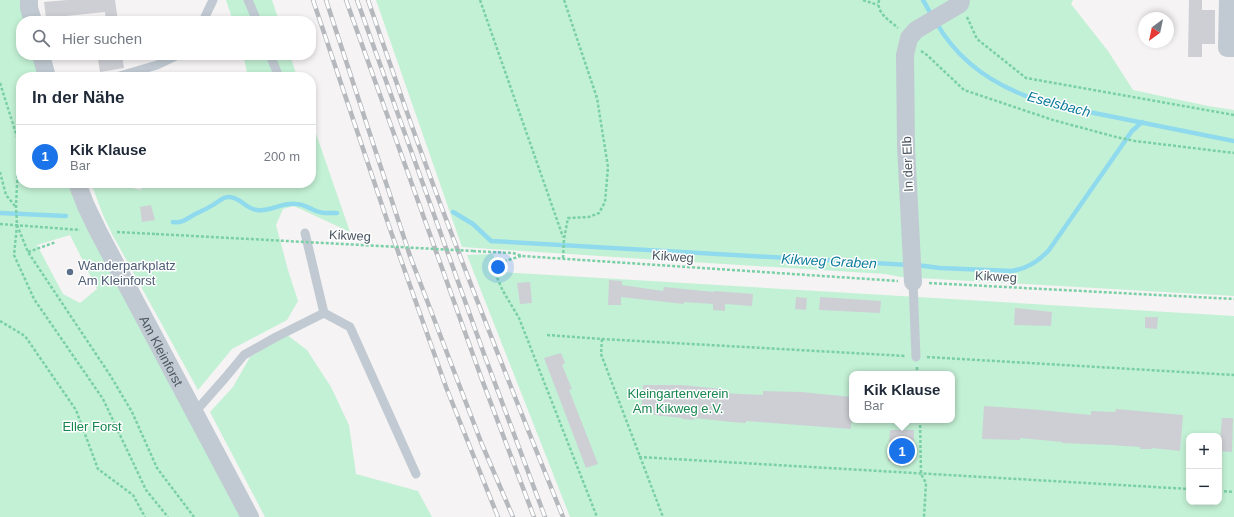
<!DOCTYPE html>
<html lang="de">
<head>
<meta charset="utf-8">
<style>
  :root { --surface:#fff; --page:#f2f2f3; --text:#1f2937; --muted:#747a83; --line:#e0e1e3; --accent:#1a73e8 }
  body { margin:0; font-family:Arial,sans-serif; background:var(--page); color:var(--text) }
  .controls { position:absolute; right:12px; bottom:12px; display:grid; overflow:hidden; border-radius:8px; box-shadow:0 2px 6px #0003 }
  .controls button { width:36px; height:36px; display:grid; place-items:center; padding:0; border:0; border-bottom:1px solid var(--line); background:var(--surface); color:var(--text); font:20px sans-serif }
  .compass { position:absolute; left:1138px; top:12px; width:36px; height:36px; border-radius:50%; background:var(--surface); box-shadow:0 2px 6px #0003; rotate:213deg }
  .you { position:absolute; left:498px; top:267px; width:14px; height:14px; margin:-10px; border:3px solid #fff; border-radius:50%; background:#1a73e8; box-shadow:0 0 0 6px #1a73e833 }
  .badge { display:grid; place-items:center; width:26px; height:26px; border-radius:50%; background:var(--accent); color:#fff; font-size:13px; font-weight:700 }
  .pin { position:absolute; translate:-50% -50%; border:2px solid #fff; box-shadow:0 1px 4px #0006 }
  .popup { position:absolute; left:849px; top:371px; width:106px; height:52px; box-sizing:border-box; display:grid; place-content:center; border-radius:8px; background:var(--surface); filter:drop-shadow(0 1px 3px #0005); font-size:13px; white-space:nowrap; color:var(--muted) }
  .popup b { font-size:15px; color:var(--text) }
  .popup::after { content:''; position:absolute; left:50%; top:100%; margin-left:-8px; border:8px solid transparent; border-top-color:var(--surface) }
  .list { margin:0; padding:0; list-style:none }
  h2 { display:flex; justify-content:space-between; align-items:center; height:52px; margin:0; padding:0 16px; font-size:17px }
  h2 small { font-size:13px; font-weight:400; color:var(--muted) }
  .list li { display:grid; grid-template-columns:26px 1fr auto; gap:12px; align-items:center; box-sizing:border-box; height:64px; padding:0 16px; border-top:1px solid var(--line) }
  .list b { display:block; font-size:15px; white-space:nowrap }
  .list p { margin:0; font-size:13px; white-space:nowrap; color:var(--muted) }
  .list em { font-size:13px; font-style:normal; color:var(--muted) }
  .icon { flex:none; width:22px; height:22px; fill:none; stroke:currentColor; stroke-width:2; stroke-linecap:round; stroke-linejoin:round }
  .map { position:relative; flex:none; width:1234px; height:517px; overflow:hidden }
  .search { position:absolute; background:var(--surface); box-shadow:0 2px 6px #0003; left:16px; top:16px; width:300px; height:44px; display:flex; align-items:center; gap:10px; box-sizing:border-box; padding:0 14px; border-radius:16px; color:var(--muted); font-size:15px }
  .panel { position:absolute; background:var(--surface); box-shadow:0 2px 6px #0003; left:16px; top:72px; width:300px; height:116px; border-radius:16px }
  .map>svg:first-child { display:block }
  .green { fill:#c3f1d5; fill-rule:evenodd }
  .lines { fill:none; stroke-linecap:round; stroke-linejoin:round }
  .stream { stroke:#90daee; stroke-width:4.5 }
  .building { fill:#cdcfd5 }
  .path { stroke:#7ad0a6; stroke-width:2.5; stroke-dasharray:3 2; stroke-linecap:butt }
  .lane { stroke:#c1cad2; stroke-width:9 }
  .street { stroke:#c1cad2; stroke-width:18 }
  .rail-casing { stroke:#b5b8bd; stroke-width:4.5 }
  .rail { stroke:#fff; stroke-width:3; stroke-dasharray:9; stroke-linecap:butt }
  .path-bridge { stroke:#7ad0a6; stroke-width:2.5; stroke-dasharray:3 2; stroke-linecap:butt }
  .service-dot { fill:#5c6f8a; stroke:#fff; stroke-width:1.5 }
  .labels { text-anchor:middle; stroke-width:3; stroke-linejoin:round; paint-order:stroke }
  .street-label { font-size:13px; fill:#4a5661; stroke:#fff }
  .service-label { font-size:13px; fill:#4e5e75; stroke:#fff; text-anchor:start }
  .park-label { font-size:13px; fill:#17864f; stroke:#fff }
  .water-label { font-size:14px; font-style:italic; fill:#0c7c9b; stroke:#fff }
</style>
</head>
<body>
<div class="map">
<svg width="1234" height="517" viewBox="0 0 1234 517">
  <rect width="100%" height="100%" fill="#f5f3f3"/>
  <g class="green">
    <path d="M0,0h25l4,21h-8v34h17l5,22h-22v106h52l171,334h-244zM70,235l27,54 -17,14 -17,-9 -26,-49z"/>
    <polygon points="226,0 272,0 279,21 233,21"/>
    <polygon points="376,0 1073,0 1071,4 1108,51 1133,90 1208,106 1234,110 1234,296 901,277 885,274 645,259 462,247"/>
    <polygon points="243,55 290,55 297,77 248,77"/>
    <polygon points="311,119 350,232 294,206 283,209 276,225 288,270 298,301 287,320 232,349 198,390 112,234 103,215 91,183 119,183 119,185 141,190 144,183 311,183"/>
    <path d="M493,254l7,18 734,44v201h-664l-103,-262zM852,374h100v46h-100zM1189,436h30v66h-30z"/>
    <polygon points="287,335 307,350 331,387 349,425 356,474 418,491 432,517 265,517 210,412 233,387 250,357"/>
  </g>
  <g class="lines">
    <g class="stream">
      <polyline points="923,0 932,16"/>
      <path d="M936,22c25,45 69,70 118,83l180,36"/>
      <polyline points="453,212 473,224 491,241 909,265"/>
      <polyline points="0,213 66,216"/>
      <path d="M173,222c9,1 12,-2 19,-6 6,-4 13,-6 19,-10 7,-3 11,-10 19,-9 11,1 16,12 27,13 13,2 25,-8 39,-6 8,0 13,4 20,7 7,3 14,2 21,2"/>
      <path d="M916,265l24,3 71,3c16,-2 27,-9 38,-21l83,-119 10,-9"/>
    </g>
  </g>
  <g class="building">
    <polygon points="67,0 115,0 118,21 106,21 105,12 46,18 44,2"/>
    <polygon points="1189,0 1202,0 1202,10 1215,10 1215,44 1202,44 1202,57 1188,57"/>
    <polygon points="102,55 122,55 124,68 100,72 98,59 103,59"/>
    <polygon points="151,205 155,220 142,222 140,207"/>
    <polygon points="609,280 622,281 622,285 663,291 664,287 714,292 714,291 753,294 752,306 725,304 725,311 713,310 713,304 684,302 684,304 621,297 621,305 608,305"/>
    <polygon points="530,282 532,303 520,304 517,283"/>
    <polygon points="796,297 807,298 806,310 795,309"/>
    <polygon points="820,297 881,301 880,313 819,310"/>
    <polygon points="1015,308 1052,312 1051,326 1014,325"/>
    <polygon points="1145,317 1158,317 1157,329 1145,328"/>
    <polygon points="561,353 565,363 562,365 572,389 569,390 598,464 586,468 544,358"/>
    <polygon points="643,385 681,385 722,389 722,393 763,395 763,391 801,392 852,397 851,429 746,421 746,423 732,422 694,418 694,420 682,419 682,418 654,415 654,410 641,410"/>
    <polygon points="984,406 1029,409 1091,415 1091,411 1115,412 1116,409 1183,415 1180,451 1152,448 1152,449 1140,449 1140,447 1110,445 1062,443 1062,442 1020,438 1020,440 982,439"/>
    <polygon points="1222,418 1233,418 1232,452 1219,451"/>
    <polygon points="890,430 914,430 913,462 888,461"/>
  </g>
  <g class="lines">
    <g class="path">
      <polyline points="480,0 563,237"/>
      <polyline points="863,0 878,5"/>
      <path d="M879,0c-3,13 10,20 19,28"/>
      <polyline points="967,17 977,39 1026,78 1234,115"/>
      <polyline points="921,51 927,55 964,90 1053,120 1116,137 1135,141 1234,153"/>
      <polyline points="0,83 19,143 16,206 17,225 14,255 34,299 103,399 146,490 168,517"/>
      <polyline points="0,172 6,195 15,206"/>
      <polyline points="0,224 80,230"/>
      <polyline points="17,225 28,252 110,375 132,412 157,468 194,517"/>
      <polyline points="117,232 156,234"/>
      <polyline points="473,251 513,253 522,256 898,281"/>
      <polyline points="28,252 56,242"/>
      <polyline points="521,256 499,263 494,271 503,291 519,318 597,517"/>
      <polyline points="563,258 564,239 568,218 589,217 599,213 605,202 608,167 597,98 564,0"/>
      <polyline points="929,283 1234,299"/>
      <polyline points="0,321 25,336 76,410 98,469 133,495 145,517"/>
      <polyline points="547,335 602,339 906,356"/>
      <polyline points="602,339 601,354 663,517"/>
      <polyline points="927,357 1234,375"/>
      <polyline points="917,367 917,374"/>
      <polyline points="920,420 921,474 926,483 924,517"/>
      <polyline points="639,457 1189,489"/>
      <polyline points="1219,491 1234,492"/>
    </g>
    <g class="lane">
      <polyline points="248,0 257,21"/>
      <polyline points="203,21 213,0"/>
      <polyline points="270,55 279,77"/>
      <polyline points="116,77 157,65 178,55"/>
      <polyline points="913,282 916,357"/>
      <polyline points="324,313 350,327 416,474"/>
      <polyline points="195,412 225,378 244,355 276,337 324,313 305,233"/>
    </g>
    <g class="street">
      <polyline points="29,0 29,8 33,21"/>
      <polyline points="1228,0 1227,48 1234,48"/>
      <polyline points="41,55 47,77"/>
      <path id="s1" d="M77,183l9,23 12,25 152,286"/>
      <polyline points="913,282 906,146 905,55 909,38 916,30 955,7 960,4 961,0"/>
    </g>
    <g class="rail-casing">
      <g id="rail">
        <polyline points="313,0 390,229 446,387 498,517"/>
        <polyline points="326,0 410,256 481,442 513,517"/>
        <polyline points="346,0 481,377 534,517"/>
        <polyline points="357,0 484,354 545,517"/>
        <path d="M368,0c18,52 36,105 55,157 44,121 92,241 140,360"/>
      </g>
    </g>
    <use href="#rail" class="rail"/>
    <polyline class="path-bridge" points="156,234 473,251"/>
  </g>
  <circle class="service-dot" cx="70" cy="272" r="4"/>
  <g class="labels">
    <g class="street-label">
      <text transform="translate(907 164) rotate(-92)" y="5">In der Elb</text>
      <text transform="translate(350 235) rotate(3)" y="5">Kikweg</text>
      <text transform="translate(673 256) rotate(4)" y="5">Kikweg</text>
      <text transform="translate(996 276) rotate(3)" y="5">Kikweg</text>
      <text dy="5" stroke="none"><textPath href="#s1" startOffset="188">Am Kleinforst</textPath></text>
    </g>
    <g class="service-label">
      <text x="78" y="270">Wanderparkplatz<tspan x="78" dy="15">Am Kleinforst</tspan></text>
    </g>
    <g class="park-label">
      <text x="678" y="398">Kleingartenverein<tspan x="678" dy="15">Am Kikweg e.V.</tspan></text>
      <text x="92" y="431">Eller Forst</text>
    </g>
    <g class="water-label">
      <text transform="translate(1059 104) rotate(15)" y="5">Eselsbach</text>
      <text transform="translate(829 261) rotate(3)" y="5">Kikweg Graben</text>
    </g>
  </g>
</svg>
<div class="controls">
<button>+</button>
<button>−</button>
</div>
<svg class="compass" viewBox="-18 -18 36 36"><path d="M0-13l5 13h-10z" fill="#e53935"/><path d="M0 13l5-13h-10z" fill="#747a83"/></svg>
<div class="you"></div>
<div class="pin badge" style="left:902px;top:451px">1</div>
<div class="popup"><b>Kik Klause</b>Bar</div>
<div class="search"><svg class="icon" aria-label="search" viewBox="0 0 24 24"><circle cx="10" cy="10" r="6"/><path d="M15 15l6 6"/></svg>Hier suchen</div>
<section class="panel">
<h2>In der Nähe<small></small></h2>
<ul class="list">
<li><span class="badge">1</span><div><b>Kik Klause</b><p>Bar</p></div><em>200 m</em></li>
</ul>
</section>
</div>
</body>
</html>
